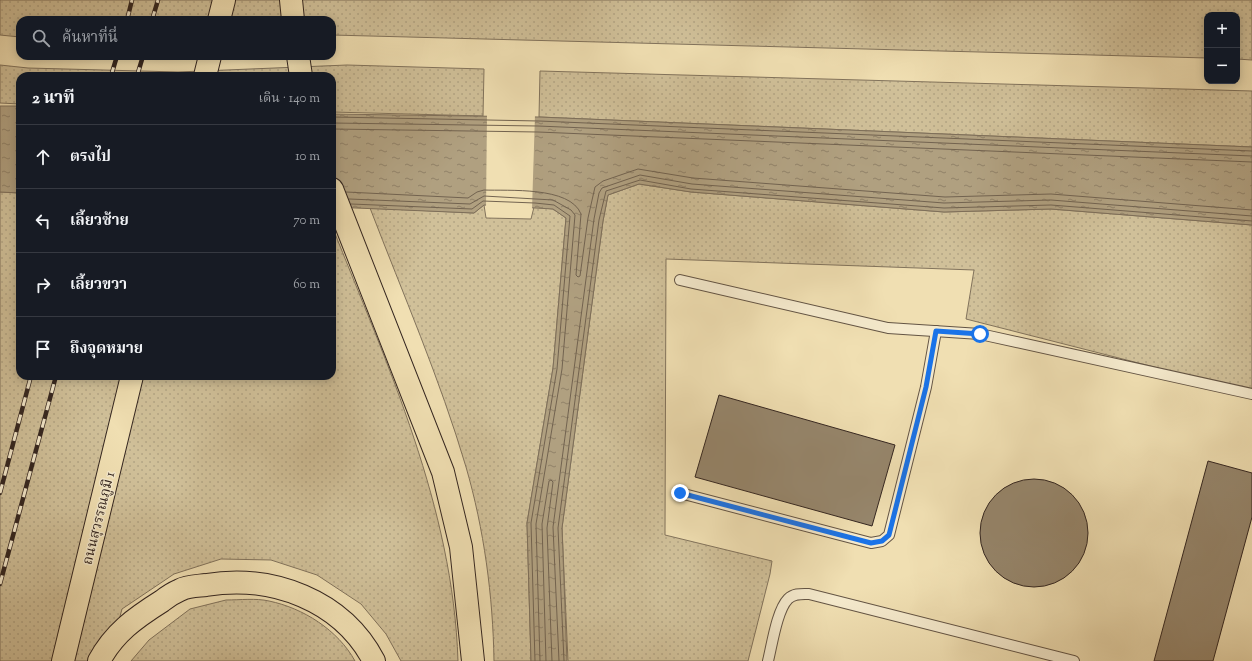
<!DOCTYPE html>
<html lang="th">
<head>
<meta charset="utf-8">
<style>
  :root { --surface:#171b24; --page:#20242c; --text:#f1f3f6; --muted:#9ea1a6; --line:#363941 }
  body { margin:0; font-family:"Sorts Mill Goudy","Noto Serif Thai",serif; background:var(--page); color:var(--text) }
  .controls { position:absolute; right:12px; top:12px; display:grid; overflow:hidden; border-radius:8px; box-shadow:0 2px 10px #0003 }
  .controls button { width:36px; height:36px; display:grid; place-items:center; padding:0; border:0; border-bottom:1px solid var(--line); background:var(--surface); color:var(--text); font:20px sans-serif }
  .stop { position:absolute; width:12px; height:12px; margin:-9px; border:3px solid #1a73e8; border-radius:50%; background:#fff }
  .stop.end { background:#1a73e8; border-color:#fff; box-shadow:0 1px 4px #0008 }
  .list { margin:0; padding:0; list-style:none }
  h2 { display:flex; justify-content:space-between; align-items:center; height:52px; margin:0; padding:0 16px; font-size:17px }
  h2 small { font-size:13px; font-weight:400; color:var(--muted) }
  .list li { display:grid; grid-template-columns:26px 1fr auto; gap:12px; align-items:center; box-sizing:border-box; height:64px; padding:0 16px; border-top:1px solid var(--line) }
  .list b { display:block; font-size:15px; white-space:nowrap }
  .list em { font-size:13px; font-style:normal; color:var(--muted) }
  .icon { flex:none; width:22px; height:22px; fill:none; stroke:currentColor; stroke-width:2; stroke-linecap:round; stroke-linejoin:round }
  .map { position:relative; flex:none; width:1252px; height:661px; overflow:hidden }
  .search { position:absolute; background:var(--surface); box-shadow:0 2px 10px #0003; left:16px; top:16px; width:320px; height:44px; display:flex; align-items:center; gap:10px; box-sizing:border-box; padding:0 14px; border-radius:12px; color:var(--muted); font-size:15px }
  .panel { position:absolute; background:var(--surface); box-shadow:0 2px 10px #0003; left:16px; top:72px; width:320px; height:308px; border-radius:12px }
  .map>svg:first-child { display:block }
  .grass { fill:url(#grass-dots); stroke:#82735c }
  .water { fill:url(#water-ripples); stroke:#7e6f5a }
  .pier { fill:#f0dfb2 }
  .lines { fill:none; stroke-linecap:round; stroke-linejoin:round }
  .shore { stroke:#726350; stroke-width:1 }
  .building { fill:#96866c; stroke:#342620 }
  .service-casing { stroke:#635444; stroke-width:12 }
  .trunk-casing { stroke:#342620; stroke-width:24 }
  .service { stroke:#f5eacd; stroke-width:10 }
  .trunk { stroke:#f0dfb2; stroke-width:22 }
  .rail-casing { stroke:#342620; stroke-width:4.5 }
  .rail { stroke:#f5eacd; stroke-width:3; stroke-dasharray:9; stroke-linecap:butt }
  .route { stroke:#1a73e8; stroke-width:5 }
  .labels { text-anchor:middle; stroke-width:3; stroke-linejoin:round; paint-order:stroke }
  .street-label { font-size:14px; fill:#342620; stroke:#f5eacd }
</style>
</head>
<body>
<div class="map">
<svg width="1252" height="661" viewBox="0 0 1252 661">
  <defs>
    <pattern id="grass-dots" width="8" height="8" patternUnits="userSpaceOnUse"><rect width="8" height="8" fill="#d0c099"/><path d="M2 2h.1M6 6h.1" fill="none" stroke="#b3a584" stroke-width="1.8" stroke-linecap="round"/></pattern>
    <pattern id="water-ripples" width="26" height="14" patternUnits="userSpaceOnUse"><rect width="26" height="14" fill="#b0a080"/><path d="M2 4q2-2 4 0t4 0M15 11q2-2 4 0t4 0" fill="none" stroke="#908268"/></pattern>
  </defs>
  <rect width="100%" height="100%" fill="#f0dfb2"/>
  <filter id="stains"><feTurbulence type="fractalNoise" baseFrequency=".005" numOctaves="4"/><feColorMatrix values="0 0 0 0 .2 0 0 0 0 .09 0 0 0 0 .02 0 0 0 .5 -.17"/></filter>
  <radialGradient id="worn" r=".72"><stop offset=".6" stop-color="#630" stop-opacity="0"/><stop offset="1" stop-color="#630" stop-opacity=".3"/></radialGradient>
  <g class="grass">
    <polygon points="0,0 1252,0 1252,60 1237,59 1237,15 1207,15 1207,58 332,35 332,20 20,20 20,37 0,35"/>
    <polygon points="0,65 28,68 178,72 347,65 484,69 483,116 332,112 332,76 20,76 20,104 0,103"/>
    <polygon points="540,71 1252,91 1252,147 539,117"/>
    <polygon points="639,184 691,192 944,212 1051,209 1252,225 1252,392 966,319 974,270 666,259 665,535 772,561 770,574 748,661 568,661 562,528 603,221 608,195"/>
    <path d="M0,192l20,1v183h312v-150c56,141 121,281 126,435h-57l-15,-27 -25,-30 -44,-29 -46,-15 -50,-1 -47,15 -52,35 -14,52h-108z"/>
    <path d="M484,205l2,13 45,1 3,-12 19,2 13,9 -13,150 -26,155 4,138h-37c-1,-65 -10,-132 -28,-194 -26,-88 -63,-173 -96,-259l104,5z"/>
    <path d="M226,600c14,0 30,-2 43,1 34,7 69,29 86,60h-224l18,-21 41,-31z"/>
  </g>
  <g class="water">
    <polygon points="0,106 20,106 20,193 0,192"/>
    <polygon points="332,114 539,117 1252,147 1252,225 1051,209 944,212 691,192 639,184 608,195 603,221 562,528 567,661 531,661 527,523 553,368 566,218 553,209 484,205 474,213 332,207"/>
  </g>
  <polygon class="pier" points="487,114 535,115 532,209 486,208"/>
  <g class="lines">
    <g class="shore">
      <polyline points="332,117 539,121 1252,151"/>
      <polyline points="332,123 538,126 1252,156"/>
      <polyline points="332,129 538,132 1252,162"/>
      <path d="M346,192l122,6 9,-6 7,-2c24,1 86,-4 97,24l-5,61 2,2 2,-1 8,-58 7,-31 8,-6 35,-12 55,9 252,19 106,-3 201,16"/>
      <polyline points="349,199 470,204 484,196 553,200 571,210 575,215 562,369 536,524 540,661"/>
      <polyline points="351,204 472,209 483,201 535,203 554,205 570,216 557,369 531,523 535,661"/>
      <polyline points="546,661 542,524 549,481 551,480 553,482 547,528 552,661"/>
      <polyline points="559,661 553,527 594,219 599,193 602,188 640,175 692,184 944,203 1051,200 1252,216"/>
      <polyline points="564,661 558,528 599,220 606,191 640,180 691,189 944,208 1051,205 1252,221"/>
    </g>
  </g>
  <g class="building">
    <polygon points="719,395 895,445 872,526 695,477"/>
    <polygon points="1208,461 1252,473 1252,517 1213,661 1154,661"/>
    <circle cx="1034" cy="533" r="54"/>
  </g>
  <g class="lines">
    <g class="service-casing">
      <g id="service">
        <polyline points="680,280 888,328 980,334 1252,394"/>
        <polyline points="680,493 871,543 882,541 889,535 926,387 936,331"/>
        <path d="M768,661c4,-16 9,-51 20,-62 6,-6 14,-5 21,-5l265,67"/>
      </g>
    </g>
    <g class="trunk-casing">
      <g id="trunk">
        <polyline points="291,0 293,20"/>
        <polyline points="219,20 224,0"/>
        <polyline points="298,56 301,76"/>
        <polyline points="205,76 210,56"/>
        <polyline points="332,189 443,472 461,547 473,661"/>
        <polyline points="63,661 132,376"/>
        <path d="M99,661c15,-28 36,-43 63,-60 5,-4 11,-8 18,-11 7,-4 18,-4 26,-5 66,-11 136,15 168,76"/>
      </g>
    </g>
    <use href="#service" class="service"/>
    <use href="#trunk" class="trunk"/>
    <g class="rail-casing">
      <g id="rail">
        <polyline points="127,20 132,0"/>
        <polyline points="152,20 158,0"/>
        <polyline points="111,76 117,56"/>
        <polyline points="137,76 143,56"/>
        <polyline points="0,493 31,376"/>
        <polyline points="0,584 56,376"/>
      </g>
    </g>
    <use href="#rail" class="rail"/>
  </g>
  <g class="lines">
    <polyline class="route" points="680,493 871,543 882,541 889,535 926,387 936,331 980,334"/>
  </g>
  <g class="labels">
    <g class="street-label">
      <text transform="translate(98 518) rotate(-76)" y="5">ถนนสุวรรณภูมิ 1</text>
    </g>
  </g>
  <rect width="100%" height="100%" filter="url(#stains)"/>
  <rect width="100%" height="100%" fill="url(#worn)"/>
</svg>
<div class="controls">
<button>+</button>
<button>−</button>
</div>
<div class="stop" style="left:980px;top:334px"></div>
<div class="stop end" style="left:680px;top:493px"></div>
<div class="search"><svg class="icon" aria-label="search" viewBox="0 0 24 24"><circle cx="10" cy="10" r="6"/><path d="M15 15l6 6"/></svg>ค้นหาที่นี่</div>
<section class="panel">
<h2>2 นาที<small>เดิน · 140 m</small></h2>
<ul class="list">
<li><svg class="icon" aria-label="ahead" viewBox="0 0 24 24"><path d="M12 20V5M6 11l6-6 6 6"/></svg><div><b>ตรงไป</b></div><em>10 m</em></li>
<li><svg class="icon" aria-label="left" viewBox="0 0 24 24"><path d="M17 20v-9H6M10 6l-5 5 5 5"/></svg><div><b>เลี้ยวซ้าย</b></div><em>70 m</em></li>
<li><svg class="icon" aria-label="right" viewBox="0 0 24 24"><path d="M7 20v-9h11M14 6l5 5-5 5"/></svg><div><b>เลี้ยวขวา</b></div><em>60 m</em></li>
<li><svg class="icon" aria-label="arrive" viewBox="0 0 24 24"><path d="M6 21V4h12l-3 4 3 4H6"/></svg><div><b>ถึงจุดหมาย</b></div></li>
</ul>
</section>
</div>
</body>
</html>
